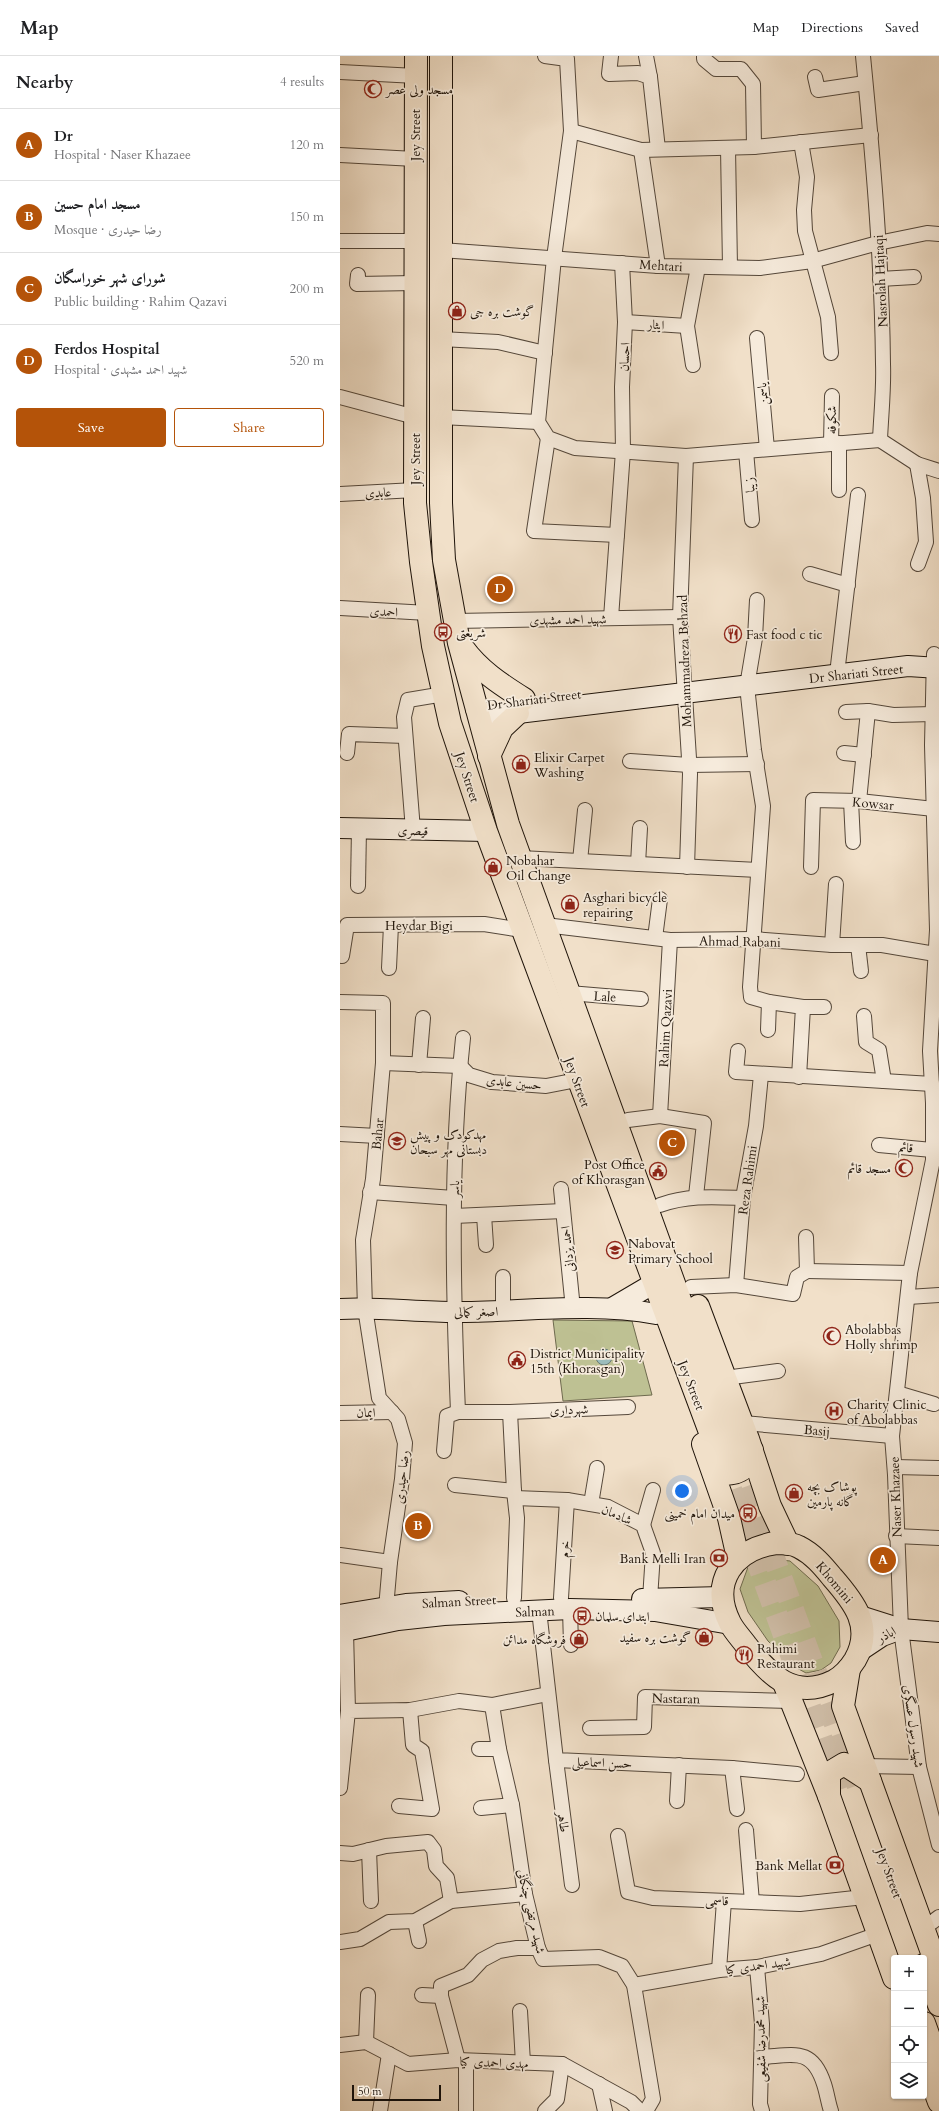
<!DOCTYPE html>
<html lang="en">
<head>
<meta charset="utf-8">
<style>
  :root { --surface:#fff; --page:#f2f2f2; --text:#202124; --muted:#757577; --line:#e0e0e0; --accent:#b45309 }
  body { margin:0; font-family:Cardo,Amiri,serif; background:var(--page); color:var(--text) }
  .controls { position:absolute; right:12px; bottom:12px; display:grid; overflow:hidden; border-radius:4px; box-shadow:0 1px 3px #0004 }
  .controls button { width:36px; height:36px; display:grid; place-items:center; padding:0; border:0; border-bottom:1px solid var(--line); background:var(--surface); color:var(--text); font:20px sans-serif }
  .scale { position:absolute; left:12px; bottom:10px; width:89px; box-sizing:border-box; padding-left:4px; border:2px solid #1f140a; border-top:0; font-size:11px; line-height:14px; white-space:nowrap; color:#1f140a; -webkit-text-stroke:3px #f6ebdc; paint-order:stroke }
  .you { position:absolute; left:342px; top:1435px; width:14px; height:14px; margin:-10px; border:3px solid #fff; border-radius:50%; background:#1a73e8; box-shadow:0 0 0 6px #1a73e833 }
  .badge { display:grid; place-items:center; width:26px; height:26px; border-radius:50%; background:var(--accent); color:#fff; font-size:13px; font-weight:700 }
  .pin { position:absolute; translate:-50% -50%; border:2px solid #fff; box-shadow:0 1px 4px #0006 }
  .list { margin:0; padding:0; list-style:none }
  h2 { display:flex; justify-content:space-between; align-items:center; height:52px; margin:0; padding:0 16px; font-size:17px }
  h2 small { font-size:13px; font-weight:400; color:var(--muted) }
  .list li { display:grid; grid-template-columns:26px 1fr auto; gap:12px; align-items:center; box-sizing:border-box; height:72px; padding:0 16px; border-top:1px solid var(--line) }
  .list b { display:block; font-size:15px; white-space:nowrap }
  .list p { margin:0; font-size:13px; white-space:nowrap; color:var(--muted) }
  .list em { font-size:13px; font-style:normal; color:var(--muted) }
  .actions { display:flex; gap:8px; padding:12px 16px }
  .actions a { flex:1; padding:9px 0; border:1px solid var(--accent); border-radius:4px; text-align:center; font-size:14px; color:var(--accent) }
  .actions .main { background:var(--accent); color:#fff }
  .icon { flex:none; width:22px; height:22px; fill:none; stroke:currentColor; stroke-width:2; stroke-linecap:round; stroke-linejoin:round }
  .map { position:relative; flex:none; width:599px; height:2055px; overflow:hidden }
  header { display:flex; align-items:center; gap:24px; box-sizing:border-box; height:56px; padding:0 20px; background:var(--surface); border-bottom:1px solid var(--line) }
  header strong { font-size:19px }
  nav { display:flex; gap:22px; margin-inline-start:auto; font-size:14px }
  main { display:flex }
  aside { flex:1; background:var(--surface) }
  .map>svg:first-child { display:block }
  .green { fill:#bec193; stroke:#6e6a4e }
  .water { fill:#9bbcbb; stroke:#697974 }
  .lines { fill:none; stroke-linecap:round; stroke-linejoin:round }
  .primary-tunnel { stroke:#d2c1ac; stroke-width:22; stroke-dasharray:22 11; stroke-linecap:butt }
  .street-casing { stroke:#54473a; stroke-width:16 }
  .secondary-casing { stroke:#1f140a; stroke-width:22 }
  .primary-casing { stroke:#1f140a; stroke-width:24 }
  .street { stroke:#f6ebdc; stroke-width:14 }
  .secondary { stroke:#f6ebdc; stroke-width:20 }
  .primary { stroke:#f1e0c9; stroke-width:22 }
  .labels { text-anchor:middle; stroke-width:3.5; stroke-linejoin:round; paint-order:stroke }
  .poi-label { font-size:13px; fill:#1f140a; stroke:#f6ebdc; text-anchor:start }
  .street-label { font-size:13px; fill:#1f140a; stroke:#f6ebdc }
</style>
</head>
<body>
<header>
<strong>Map</strong>
<nav><a>Map</a><a>Directions</a><a>Saved</a></nav>
</header>
<main>
<aside>
<h2>Nearby<small>4 results</small></h2>
<ul class="list">
<li><span class="badge">A</span><div><b>Dr</b><p>Hospital · Naser Khazaee</p></div><em>120 m</em></li>
<li><span class="badge">B</span><div><b>مسجد امام حسین</b><p>Mosque · رضا حیدری</p></div><em>150 m</em></li>
<li><span class="badge">C</span><div><b>شورای شهر خوراسگان</b><p>Public building · Rahim Qazavi</p></div><em>200 m</em></li>
<li><span class="badge">D</span><div><b>Ferdos Hospital</b><p>Hospital · شهید احمد مشهدی</p></div><em>520 m</em></li>
</ul>
<div class="actions"><a class="main">Save</a><a>Share</a></div>
</aside>
<div class="map">
<svg width="599" height="2055" viewBox="0 0 599 2055">
  <rect width="100%" height="100%" fill="#f1e0c9"/>
  <filter id="stains"><feTurbulence type="fractalNoise" baseFrequency=".005" numOctaves="4"/><feColorMatrix values="0 0 0 0 .2 0 0 0 0 .09 0 0 0 0 .02 0 0 0 .5 -.17"/></filter>
  <radialGradient id="worn" r=".72"><stop offset=".6" stop-color="#630" stop-opacity="0"/><stop offset="1" stop-color="#630" stop-opacity=".3"/></radialGradient>
  <g class="green">
    <polygon points="213,1264 292,1265 312,1339 223,1345"/>
    <polygon points="425,1502 450,1505 478,1530 499,1565 500,1591 491,1607 481,1614 466,1617 455,1611 428,1585 408,1556 400,1533 408,1511"/>
  </g>
  <circle class="water" cx="264" cy="1301" r="8"/>
  <g class="lines">
    <g class="primary-tunnel">
      <polyline points="396,1399 519,1733"/>
      <polyline points="380,1403 502,1739"/>
    </g>
    <g class="street-casing">
      <g id="street">
        <polyline points="205,0 227,3 231,75 214,202 198,366 208,382 235,392 346,400 540,384"/>
        <polyline points="271,0 269,18 298,17 310,21 318,93"/>
        <polyline points="306,0 310,21"/>
        <polyline points="364,0 364,3 376,13 401,13 413,28 414,91"/>
        <path d="M523,0c10,102 19,205 20,308 1,25 -2,51 -3,76l37,24 22,7"/>
        <polyline points="0,16 76,20"/>
        <polyline points="475,21 478,34 525,27"/>
        <polyline points="231,75 301,94 414,91 531,79"/>
        <polyline points="461,86 467,121 464,154 465,175 488,261 491,297"/>
        <polyline points="388,92 390,211"/>
        <polyline points="301,94 318,210"/>
        <polyline points="0,99 75,103"/>
        <polyline points="0,185 75,185"/>
        <polyline points="101,194 318,210 420,212 472,205 538,187 587,177 599,178"/>
        <polyline points="18,219 17,228 75,227"/>
        <polyline points="540,223 574,221"/>
        <polyline points="285,266 347,270"/>
        <polyline points="417,282 427,393"/>
        <polyline points="101,283 158,286 205,297"/>
        <polyline points="353,309 347,270 358,211"/>
        <polyline points="0,341 75,361"/>
        <polyline points="101,361 198,366"/>
        <polyline points="208,382 194,475 277,479"/>
        <polyline points="491,388 492,340"/>
        <polyline points="406,395 412,464"/>
        <polyline points="346,400 340,561 350,718 347,811"/>
        <polyline points="577,408 583,442 586,486 578,508"/>
        <polyline points="499,434 499,387"/>
        <polyline points="0,438 75,434"/>
        <polyline points="470,518 508,529"/>
        <polyline points="417,544 415,582 407,630 414,694 423,750 410,931 411,941 429,946 463,951 459,1021"/>
        <polyline points="0,552 88,557"/>
        <polyline points="271,562 283,395 282,331 285,266 282,207"/>
        <polyline points="115,565 340,561"/>
        <polyline points="594,598 592,689 597,874 590,995 593,1047 593,1104 570,1217 552,1380 555,1419 561,1573 579,1711 599,1789"/>
        <polyline points="497,618 518,439"/>
        <polyline points="506,656 528,655 553,659 593,658"/>
        <polyline points="7,697 9,678 65,680"/>
        <polyline points="504,697 524,699"/>
        <polyline points="290,705 349,709 417,708"/>
        <polyline points="511,745 513,786"/>
        <polyline points="519,745 528,655"/>
        <polyline points="73,774 64,661 68,644 104,638"/>
        <polyline points="180,802 418,814"/>
        <polyline points="240,805 245,754"/>
        <polyline points="298,808 300,772"/>
        <polyline points="471,811 473,744 519,745 594,753"/>
        <polyline points="18,830 19,772"/>
        <polyline points="205,869 330,884 413,883 492,889 542,889 595,898"/>
        <polyline points="315,882 320,843"/>
        <polyline points="492,889 496,828"/>
        <polyline points="518,889 521,915"/>
        <polyline points="2,900 7,869 144,868 182,874"/>
        <polyline points="49,912 51,869"/>
        <polyline points="229,937 301,943"/>
        <polyline points="0,946 43,947 43,1007 33,1123 23,1184 25,1252 39,1342 58,1363 65,1387 62,1423 50,1506 46,1552"/>
        <polyline points="463,951 484,951"/>
        <polyline points="524,960 526,986 539,994 544,1025"/>
        <polyline points="428,974 429,946"/>
        <path d="M123,982c-13,124 -10,250 -5,374h52l4,79 3,27 -3,80"/>
        <polyline points="398,995 396,1016 592,1028"/>
        <polyline points="43,1007 120,1010 129,1019 152,1026 206,1030 237,1024"/>
        <polyline points="79,1009 83,962"/>
        <polyline points="320,1060 330,884"/>
        <polyline points="288,1064 320,1060 364,1067 356,1140"/>
        <polyline points="0,1078 37,1080"/>
        <polyline points="539,1089 592,1094"/>
        <polyline points="221,1133 233,1253"/>
        <polyline points="30,1136 114,1142"/>
        <path d="M320,1149c28,-10 54,-8 83,-7"/>
        <polyline points="144,1159 146,1189"/>
        <polyline points="114,1160 223,1155"/>
        <polyline points="467,1215 570,1217"/>
        <polyline points="396,1229 403,1142 416,1070 421,1019"/>
        <polyline points="351,1231 396,1229 453,1238 457,1221 467,1215 466,1181"/>
        <polyline points="568,1241 599,1239"/>
        <polyline points="163,1255 163,1221"/>
        <polyline points="385,1322 438,1315"/>
        <polyline points="557,1337 594,1348"/>
        <polyline points="170,1356 288,1351"/>
        <polyline points="0,1357 52,1356"/>
        <polyline points="403,1367 552,1380"/>
        <polyline points="104,1395 107,1360 118,1356"/>
        <polyline points="555,1411 598,1412"/>
        <polyline points="115,1429 174,1435"/>
        <polyline points="175,1442 227,1444 268,1451 303,1469 313,1497 310,1543"/>
        <polyline points="251,1448 257,1412"/>
        <polyline points="303,1469 313,1434"/>
        <polyline points="556,1480 599,1482"/>
        <polyline points="0,1499 50,1506"/>
        <polyline points="221,1542 227,1444"/>
        <polyline points="230,1553 231,1589"/>
        <polyline points="199,1554 216,1704 392,1712 457,1718"/>
        <polyline points="6,1575 8,1655"/>
        <polyline points="152,1649 159,1693 172,1749 185,1838 198,1892 203,1903 259,1901 282,1910 294,1929 313,2043 306,2055"/>
        <polyline points="250,1672 304,1671 305,1641 450,1645"/>
        <polyline points="139,1693 159,1693"/>
        <polyline points="216,1704 232,1829"/>
        <polyline points="525,1710 579,1711"/>
        <polyline points="392,1712 397,1753"/>
        <polyline points="0,1732 8,1655 70,1654 119,1645 152,1649 208,1638"/>
        <polyline points="337,1745 339,1709"/>
        <polyline points="59,1750 92,1753 82,1695 73,1689 70,1654"/>
        <polyline points="141,1752 172,1749"/>
        <polyline points="406,1774 412,1846"/>
        <polyline points="278,1780 288,1836 313,1842 460,1848 524,1841"/>
        <polyline points="29,1794 31,1845"/>
        <polyline points="0,1797 13,1798 46,1790 88,1786 94,1794 96,1810 107,1822 111,1845"/>
        <polyline points="75,1865 79,1885"/>
        <polyline points="583,1873 599,1861"/>
        <polyline points="0,1886 20,1883 49,1866 75,1865 111,1845 185,1838"/>
        <polyline points="417,1911 422,1968 420,2048 422,2055"/>
        <polyline points="379,1914 384,1845"/>
        <polyline points="294,1929 379,1914 417,1911 481,1898 538,1878"/>
        <polyline points="82,1939 101,1940"/>
        <polyline points="180,1955 183,2007"/>
        <polyline points="26,1986 28,1939"/>
        <polyline points="0,1989 26,1986 68,2008 118,2004 222,2008 291,2046 300,2055"/>
        <path d="M422,2001c32,-2 50,-10 62,27 3,9 4,18 7,27"/>
        <polyline points="118,2004 101,1940 101,1930 128,1919 142,1904 159,1895 177,1892 198,1892"/>
        <polyline points="126,2005 126,2055"/>
        <polyline points="259,2028 265,2055"/>
        <polyline points="40,2055 49,1998"/>
        <polyline points="205,2055 217,2043 222,2008"/>
      </g>
    </g>
    <g class="secondary-casing">
      <g id="secondary">
        <polyline points="136,653 150,660 178,657 568,610 599,612"/>
        <polyline points="0,772 146,775"/>
        <polyline points="272,1252 306,1232"/>
        <path d="M0,1253c39,-2 77,3 115,3 67,0 135,-10 201,2"/>
        <polyline points="302,1543 382,1541"/>
        <polyline points="0,1559 66,1548 119,1545"/>
        <polyline points="520,1560 561,1573 599,1576"/>
        <polyline points="0,1576 58,1564 104,1559 230,1553 315,1555 390,1568"/>
        <polyline points="521,1594 542,1580 561,1573"/>
      </g>
    </g>
    <g class="primary-casing">
      <g id="primary">
        <polyline points="76,0 75,447 81,506 93,590 110,667 146,775 380,1403"/>
        <polyline points="101,0 101,447 104,504 119,587 168,768 396,1399"/>
        <path d="M123,592c16,22 37,36 61,51"/>
        <polyline points="149,700 162,672 178,657"/>
        <polyline points="358,1250 408,1383 430,1450 448,1488"/>
        <polyline points="363,1388 389,1462 398,1502"/>
        <path d="M374,1417c20,3 34,0 38,-23"/>
        <path d="M436,1487c7,0 16,0 23,4 14,7 24,19 33,30 22,25 42,50 23,83 -5,8 -12,16 -21,21 -40,20 -65,-6 -88,-36 -5,-7 -12,-14 -16,-22 -21,-41 4,-74 46,-80z"/>
        <polyline points="509,1613 503,1650 599,1916"/>
        <polyline points="444,1627 489,1740 554,1922"/>
        <polyline points="489,1740 489,1717 504,1708 530,1725"/>
        <polyline points="584,1909 599,1949"/>
        <polyline points="584,1967 599,2009"/>
        <polyline points="584,2005 599,2046"/>
      </g>
    </g>
    <use href="#street" class="street"/>
    <use href="#secondary" class="secondary"/>
    <use href="#primary" class="primary"/>
  </g>
  <defs>
    <g id="mosque-ring" transform="scale(0.9)"><circle r="9.5" fill="#f6ebdc" stroke="#8f2418" stroke-width="1.5"/><path d="M3.5-4.9A6 6 0 1 0 3.5 4.9A5 5 0 1 1 3.5-4.9Z" fill="#8f2418"/></g>
    <g id="shop-ring" transform="scale(0.9)"><circle r="9.5" fill="#f6ebdc" stroke="#8f2418" stroke-width="1.5"/><path d="M-5-2.5h2.3a2.7 3.5 0 0 1 5.4 0H5L5.5 6h-11ZM-1.5-2.5h3a1.5 2.3 0 0 0-3 0Z" fill="#8f2418"/></g>
    <g id="bus-ring" transform="scale(0.9)"><circle r="9.5" fill="#f6ebdc" stroke="#8f2418" stroke-width="1.5"/><path d="M-5-6H5V4H4V6H2V4H-2V6H-4V4H-5ZM-3.5-4V0h7V-4ZM-3.5 1.2v1.5H-2V1.2ZM2 1.2v1.5H3.5V1.2Z" fill="#8f2418"/></g>
    <g id="restaurant-ring" transform="scale(0.9)"><circle r="9.5" fill="#f6ebdc" stroke="#8f2418" stroke-width="1.5"/><path d="M-5-6h1v4h1v-4h1v4h1v-4h1v5L-1.5 .5V6h-2V.5L-5-1ZM5-6V6H3V1.5H1.5Q1.5-4 5-6Z" fill="#8f2418"/></g>
    <g id="school-ring" transform="scale(0.9)"><circle r="9.5" fill="#f6ebdc" stroke="#8f2418" stroke-width="1.5"/><path d="M0-5L7-2L0 1L-7-2ZM-4 1L0 2.5L4 1V4Q0 6-4 4Z" fill="#8f2418"/></g>
    <g id="civic-ring" transform="scale(0.9)"><circle r="9.5" fill="#f6ebdc" stroke="#8f2418" stroke-width="1.5"/><path d="M-.6-6.5H3V-4.5H.6V-3L4-1V1h2V6H-6V1h2V-1L-.6-3ZM-1.2 2.5V6h2.4V2.5Z" fill="#8f2418"/></g>
    <g id="hospital-ring" transform="scale(0.9)"><circle r="9.5" fill="#f6ebdc" stroke="#8f2418" stroke-width="1.5"/><path d="M-5-5h3v3.5h4V-5h3V5h-3V1.5h-4V5h-3Z" fill="#8f2418"/></g>
    <g id="bank-ring" transform="scale(0.9)"><circle r="9.5" fill="#f6ebdc" stroke="#8f2418" stroke-width="1.5"/><path d="M-6-4H6V4H-6ZM0-2.3a2.3 2.3 0 1 0 0 4.6a2.3 2.3 0 1 0 0-4.6Z" fill="#8f2418"/></g>
  </defs>
  <g fill-rule="evenodd">
    <use href="#mosque-ring" x="33" y="33"/>
    <use href="#shop-ring" x="117" y="255"/>
    <use href="#bus-ring" x="103" y="576"/>
    <use href="#restaurant-ring" x="393" y="578"/>
    <use href="#shop-ring" x="181" y="708"/>
    <use href="#shop-ring" x="153" y="811"/>
    <use href="#shop-ring" x="230" y="848"/>
    <use href="#school-ring" x="57" y="1085"/>
    <use href="#mosque-ring" x="564" y="1112"/>
    <use href="#civic-ring" x="318" y="1115"/>
    <use href="#school-ring" x="275" y="1194"/>
    <use href="#mosque-ring" x="492" y="1280"/>
    <use href="#civic-ring" x="177" y="1304"/>
    <use href="#hospital-ring" x="494" y="1355"/>
    <use href="#shop-ring" x="454" y="1437"/>
    <use href="#bus-ring" x="408" y="1457"/>
    <use href="#bank-ring" x="379" y="1502"/>
    <use href="#bus-ring" x="242" y="1560"/>
    <use href="#shop-ring" x="364" y="1581"/>
    <use href="#shop-ring" x="239" y="1583"/>
    <use href="#restaurant-ring" x="404" y="1599"/>
    <use href="#bank-ring" x="495" y="1809"/>
  </g>
  <g class="labels">
    <g class="poi-label">
      <text x="46" y="38">مسجد ولی عصر</text>
      <text x="130" y="260">گوشت بره جی</text>
      <text x="116" y="581">شریعتی</text>
      <text x="406" y="583">Fast food c tic</text>
      <text x="194" y="706">Elixir Carpet<tspan x="194" dy="15">Washing</tspan></text>
      <text x="166" y="809">Nobahar<tspan x="166" dy="15">Oil Change</tspan></text>
      <text x="243" y="846">Asghari bicycle<tspan x="243" dy="15">repairing</tspan></text>
      <text x="70" y="1083">مهدکودک و پیش<tspan x="70" dy="15">دبستانی مهر سبحان</tspan></text>
      <text x="305" y="1113" text-anchor="end">Post Office<tspan x="305" dy="15">of Khorasgan</tspan></text>
      <text x="551" y="1117" text-anchor="end">مسجد قائم</text>
      <text x="288" y="1192">Nabovat<tspan x="288" dy="15">Primary School</tspan></text>
      <text x="505" y="1278">Abolabbas<tspan x="505" dy="15">Holly shrimp</tspan></text>
      <text x="190" y="1302">District Municipality<tspan x="190" dy="15">15th (Khorasgan)</tspan></text>
      <text x="507" y="1353">Charity Clinic<tspan x="507" dy="15">of Abolabbas</tspan></text>
      <text x="467" y="1435">پوشاک بچه<tspan x="467" dy="15">گانه پارمین</tspan></text>
      <text x="395" y="1462" text-anchor="end">میدان امام خمینی</text>
      <text x="366" y="1507" text-anchor="end">Bank Melli Iran</text>
      <text x="255" y="1565">ابتدای سلمان</text>
      <text x="351" y="1586" text-anchor="end">گوشت بره سفید</text>
      <text x="226" y="1588" text-anchor="end">فروشگاه مدائن</text>
      <text x="417" y="1597">Rahimi<tspan x="417" dy="15">Restaurant</tspan></text>
      <text x="482" y="1814" text-anchor="end">Bank Mellat</text>
    </g>
    <g class="street-label">
      <text transform="translate(75 79) rotate(-90)" y="5">Jey Street</text>
      <text transform="translate(321 209) rotate(3)" y="5">Mehtari</text>
      <text transform="translate(540 225) rotate(-93)" y="5">Nasrolah Hajtaqi</text>
      <text transform="translate(316 268) rotate(4)" y="5">ایثار</text>
      <text transform="translate(284 301) rotate(-87)" y="5">احسان</text>
      <text transform="translate(422 338) rotate(-95)" y="5">یاسمن</text>
      <text transform="translate(491 364) rotate(-89)" y="5">شکوفه</text>
      <text transform="translate(75 403) rotate(-90)" y="5">Jey Street</text>
      <text transform="translate(409 429) rotate(-95)" y="5">زیبا</text>
      <text transform="translate(38 436) rotate(-3)" y="5">عابدی</text>
      <text transform="translate(44 555) rotate(3)" y="5">احمدی</text>
      <text transform="translate(228 563) rotate(-1)" y="5">شهید احمد مشهدی</text>
      <text transform="translate(344 605) rotate(-92)" y="5">Mohammadreza Behzad</text>
      <text transform="translate(516 617) rotate(-6)" y="5">Dr Shariati Street</text>
      <text transform="translate(194 643) rotate(-7)" y="5">Dr Shariati Street</text>
      <text transform="translate(128 721) rotate(72)" y="5">Jey Street</text>
      <text transform="translate(533 747) rotate(5)" y="5">Kowsar</text>
      <text transform="translate(73 774) rotate(2)" y="5">قیصری</text>
      <text x="79" y="874">Heydar Bigi</text>
      <text transform="translate(400 885) rotate(1)" y="5">Ahmad Rabani</text>
      <text transform="translate(265 940) rotate(4)" y="5">Lale</text>
      <text transform="translate(325 972) rotate(-87)" y="5">Rahim Qazavi</text>
      <text transform="translate(174 1026) rotate(6)" y="5">حسین عابدی</text>
      <text transform="translate(238 1026) rotate(70)" y="5">Jey Street</text>
      <text transform="translate(37 1078) rotate(-85)" y="5">Bahar</text>
      <text transform="translate(566 1091) rotate(6)" y="5">قائم</text>
      <text transform="translate(407 1124) rotate(-82)" y="5">Reza Rahimi</text>
      <text transform="translate(114 1133) rotate(-88)" y="5">یاسر</text>
      <text transform="translate(227 1193) rotate(-96)" y="5">احمد یزدانی</text>
      <text transform="translate(136 1255) rotate(-1)" y="5">اصغر کمالی</text>
      <text transform="translate(352 1329) rotate(69)" y="5">Jey Street</text>
      <text transform="translate(229 1353) rotate(-2)" y="5">شهرداری</text>
      <text transform="translate(26 1356) rotate(-1)" y="5">ایمان</text>
      <text transform="translate(477 1374) rotate(5)" y="5">Basij</text>
      <text transform="translate(61 1421) rotate(-84)" y="5">رضا حیدری</text>
      <text transform="translate(555 1441) rotate(-92)" y="5">Naser Khazaee</text>
      <text transform="translate(277 1458) rotate(23)" y="5">شادمان</text>
      <text transform="translate(224 1493) rotate(-86)" y="5">خرم</text>
      <text transform="translate(495 1526) rotate(50)" y="5">Khomini</text>
      <text transform="translate(119 1545) rotate(-3)" y="5">Salman Street</text>
      <text transform="translate(195 1555) rotate(-2)" y="5">Salman</text>
      <text transform="translate(546 1578) rotate(-28)" y="5">اباذر</text>
      <text transform="translate(336 1642) rotate(1)" y="5">Nastaran</text>
      <text transform="translate(574 1670) rotate(82)" y="5">شهید رسول عسگری</text>
      <text transform="translate(262 1706) rotate(2)" y="5">حسن اسماعیلی</text>
      <text transform="translate(224 1766) rotate(83)" y="5">طاهر</text>
      <text transform="translate(550 1817) rotate(70)" y="5">Jey Street</text>
      <text transform="translate(377 1844) rotate(2)" y="5">قاسمی</text>
      <text transform="translate(192 1855) rotate(77)" y="5">شهید مرتضی چنگانی</text>
      <text transform="translate(418 1909) rotate(-8)" y="5">شهید احمدی کیا</text>
      <text transform="translate(420 1983) rotate(-91)" y="5">شهید محمدرضا شفیعی</text>
      <text transform="translate(154 2006) rotate(2)" y="5">مهدی احمدی کیا</text>
    </g>
  </g>
  <rect width="100%" height="100%" filter="url(#stains)"/>
  <rect width="100%" height="100%" fill="url(#worn)"/>
</svg>
<div class="controls">
<button>+</button>
<button>−</button>
<button><svg class="icon" aria-label="locate" viewBox="0 0 24 24"><circle cx="12" cy="12" r="6"/><path d="M12 2v4M12 18v4M2 12h4M18 12h4"/></svg></button>
<button><svg class="icon" aria-label="layers" viewBox="0 0 24 24"><path d="M12 4l9 5-9 5-9-5zM3 14l9 5 9-5"/></svg></button>
</div>
<div class="scale">50 m</div>
<div class="you"></div>
<div class="pin badge" style="left:543px;top:1504px">A</div>
<div class="pin badge" style="left:78px;top:1470px">B</div>
<div class="pin badge" style="left:332px;top:1087px">C</div>
<div class="pin badge" style="left:160px;top:533px">D</div>
</div>
</main>
</body>
</html>
